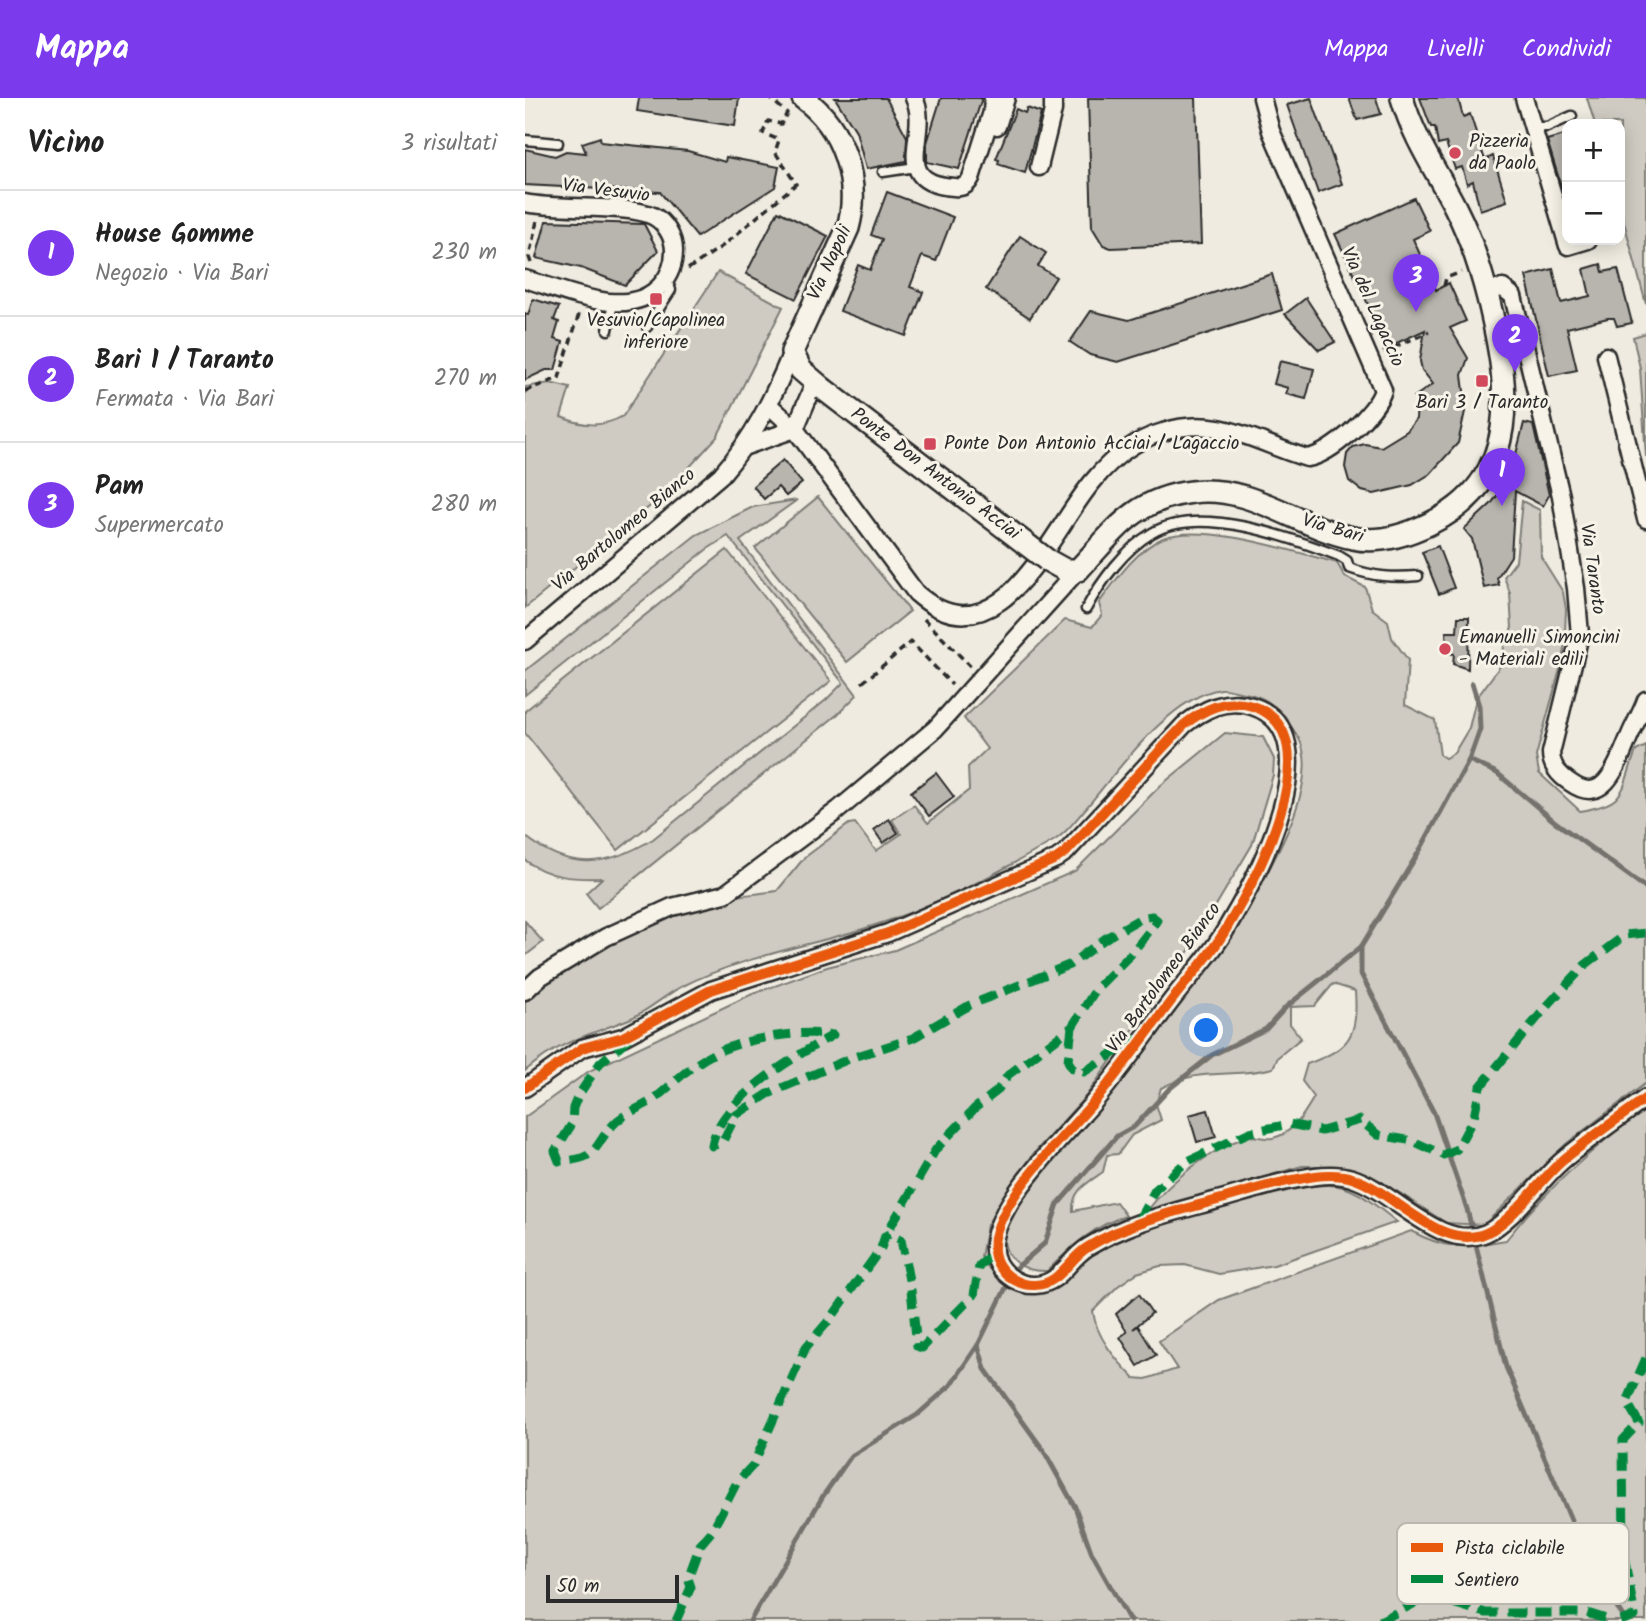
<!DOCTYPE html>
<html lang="it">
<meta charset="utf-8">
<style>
body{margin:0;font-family:Kalam,sans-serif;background:#f2f2f2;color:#222}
.controls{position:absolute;right:21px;top:21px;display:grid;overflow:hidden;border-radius:14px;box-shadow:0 4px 18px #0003}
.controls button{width:63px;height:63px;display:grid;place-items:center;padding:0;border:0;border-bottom:2px solid #e0e0e0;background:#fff;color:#222;font:35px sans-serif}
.scale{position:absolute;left:21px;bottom:18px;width:133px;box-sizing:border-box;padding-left:7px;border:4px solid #2b2b2b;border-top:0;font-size:19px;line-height:24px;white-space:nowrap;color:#2b2b2b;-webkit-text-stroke:5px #f7f3e8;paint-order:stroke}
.you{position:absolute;left:682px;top:933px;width:24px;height:24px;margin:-18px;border:5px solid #fff;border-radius:50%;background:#1a73e8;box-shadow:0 0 0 10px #1a73e833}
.badge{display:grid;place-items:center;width:46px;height:46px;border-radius:50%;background:#7c3aed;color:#fff;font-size:23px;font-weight:700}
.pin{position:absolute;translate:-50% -58px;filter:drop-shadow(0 2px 4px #0008)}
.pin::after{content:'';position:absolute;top:37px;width:24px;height:21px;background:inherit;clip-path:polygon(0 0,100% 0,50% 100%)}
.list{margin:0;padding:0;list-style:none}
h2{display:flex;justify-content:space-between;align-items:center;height:91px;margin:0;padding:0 28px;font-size:30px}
h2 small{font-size:23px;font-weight:400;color:#767676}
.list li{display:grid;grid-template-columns:46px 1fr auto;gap:21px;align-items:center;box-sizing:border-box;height:126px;padding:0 28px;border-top:2px solid #e0e0e0}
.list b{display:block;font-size:26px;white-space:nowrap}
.list p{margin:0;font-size:23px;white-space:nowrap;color:#767676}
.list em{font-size:23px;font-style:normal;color:#767676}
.map{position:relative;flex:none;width:1121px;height:1523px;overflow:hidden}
header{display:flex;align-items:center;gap:42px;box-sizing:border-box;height:98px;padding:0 35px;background:#7c3aed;color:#fff}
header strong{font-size:33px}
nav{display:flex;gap:38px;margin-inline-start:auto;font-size:24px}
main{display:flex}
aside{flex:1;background:#fff}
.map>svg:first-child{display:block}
.green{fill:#cfcbc2;stroke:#7d7b76;stroke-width:2}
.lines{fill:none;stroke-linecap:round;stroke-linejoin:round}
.stream{stroke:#74726e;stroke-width:5}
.building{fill:#b8b5ae;stroke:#2b2b2b;stroke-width:2}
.service-casing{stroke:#2b2b2b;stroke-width:13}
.minor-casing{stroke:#2b2b2b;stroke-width:21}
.tertiary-casing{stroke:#2b2b2b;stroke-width:26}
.path{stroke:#2b2b2b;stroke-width:3.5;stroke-dasharray:7 5;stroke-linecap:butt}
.service{stroke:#f7f3e8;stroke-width:8}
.minor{stroke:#f7f3e8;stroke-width:16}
.tertiary{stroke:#f7f3e8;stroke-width:21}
.tertiary-bridge-casing{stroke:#2b2b2b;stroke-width:26;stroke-linecap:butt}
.tertiary-bridge{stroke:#f7f3e8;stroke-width:21}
.quiet{stroke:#00873e;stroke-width:9;stroke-dasharray:18 9;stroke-linecap:butt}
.cycleway-casing{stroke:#f7f3e8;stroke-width:15}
.cycleway{stroke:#e8590c;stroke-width:10}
.poi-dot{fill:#d1495b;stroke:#f7f3e8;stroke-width:2.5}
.labels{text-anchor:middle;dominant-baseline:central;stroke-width:6;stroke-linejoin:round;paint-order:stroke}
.poi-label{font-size:19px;fill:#2b2b2b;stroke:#f7f3e8;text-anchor:start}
.street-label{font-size:19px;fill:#2b2b2b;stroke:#f7f3e8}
.key{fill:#f7f3e8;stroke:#bab7af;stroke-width:2}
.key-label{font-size:19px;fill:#2b2b2b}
</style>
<header>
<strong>Mappa</strong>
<nav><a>Mappa</a><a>Livelli</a><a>Condividi</a></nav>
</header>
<main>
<aside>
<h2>Vicino<small>3 risultati</small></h2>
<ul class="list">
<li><span class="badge">1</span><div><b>House Gomme</b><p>Negozio · Via Bari</p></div><em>230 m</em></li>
<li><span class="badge">2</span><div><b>Bari 1 / Taranto</b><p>Fermata · Via Bari</p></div><em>270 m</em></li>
<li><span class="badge">3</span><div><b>Pam</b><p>Supermercato</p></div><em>280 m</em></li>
</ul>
</aside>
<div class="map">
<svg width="1121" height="1523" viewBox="0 0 1121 1523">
<rect width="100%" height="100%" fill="#efebe0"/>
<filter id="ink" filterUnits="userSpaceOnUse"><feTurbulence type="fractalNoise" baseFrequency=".0143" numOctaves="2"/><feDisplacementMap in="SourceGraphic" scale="14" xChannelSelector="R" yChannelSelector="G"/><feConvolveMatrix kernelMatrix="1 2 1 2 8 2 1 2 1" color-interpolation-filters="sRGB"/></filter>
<g filter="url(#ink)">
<!-- green -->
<g class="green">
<polygon points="1062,0 1121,0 1121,206 1095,109 1095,26 1070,26"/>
<path d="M193,174L258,209L192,339L140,396L0,510V289L25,285L45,290L36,319C58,328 77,330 98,318Z"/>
<polygon points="1121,235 1121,359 1115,270 1108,239"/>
<polygon points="293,399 385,513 322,564 230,450"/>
<path d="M272,402L215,443L332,597L313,616L73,810L61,795L77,780C49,781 23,780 0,762V738C44,773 82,769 128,741L301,602L318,585L203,438L181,452L0,597V573L171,437L228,409Z"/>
<path d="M997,403L1015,412L1016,459L1038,494L1041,511L1039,557L1011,658L1014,675L1055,713C1103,705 1095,695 1111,653L1121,648V985L1041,1046L959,1127L921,1125L873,1094L808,1068H777L622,1113C646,1082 684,1052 721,1039C730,1036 739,1042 748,1040C769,1035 779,1016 789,999L777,983L782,966C825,950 833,939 830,893L808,886L790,908L765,909V926L776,940L753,959L748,970C708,981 677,968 636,990L631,1006L636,1022L607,1037L593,1056L582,1057L578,1074C562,1085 547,1092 548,1113L591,1104L601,1118C570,1126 545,1151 522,1173C499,1174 474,1161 480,1132C484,1114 540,1048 554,1031C612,962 799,741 778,652C775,637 763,625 753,613C745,603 732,597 719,595C713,594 703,590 696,591C646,598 593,672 562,709C552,720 543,734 530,742C468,778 407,810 338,831C281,848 211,861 158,888C139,897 124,913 104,921C62,938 37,942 0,973V904C37,865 121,824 173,806C197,798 226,797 252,793L279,760L324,726L330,725L351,753L376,736L367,722L389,707L403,725L444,692L443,669L462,651L439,620L540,522L567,529L577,517L574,505C590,483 612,451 638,440C678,424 770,454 812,465L820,479L840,489L847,511L863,523L867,540L883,562L880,607L910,622L915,657L920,660L929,655L944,630L951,601L978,564L979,546L987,530L985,495L979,479L991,463Z"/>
<polygon points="202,452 306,583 93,752 0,635 0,613"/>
<path d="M700,635L738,639L749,661L748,677L727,747L665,851L561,998L508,1056L462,1127L456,1159C469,1180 490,1198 516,1194C540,1190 550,1163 569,1151C604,1128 761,1086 804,1087C830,1087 852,1109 872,1124L749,1167L694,1176L660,1167L635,1168L612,1175L593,1188L568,1213C571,1239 591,1262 609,1280L621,1281L652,1271L634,1243L694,1202L886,1133C926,1154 939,1149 981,1142C1022,1090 1069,1050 1121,1009V1523H0V1019L64,973L225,897L302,869L370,852L550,773L635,688Z"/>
<polygon points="0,823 18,844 0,858"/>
</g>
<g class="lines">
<!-- stream -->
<g class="stream">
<polyline points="944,662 972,675 1029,723 1121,790"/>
<polyline points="836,849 836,876 909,1015 942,1111 981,1269 1066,1469 1101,1523"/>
<polyline points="453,1247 460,1271 519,1353 550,1409 567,1456 605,1523"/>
<polyline points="225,1523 298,1398 326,1358 392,1317 426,1287 453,1247 490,1171 520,1145 533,1106 592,1038 610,1028 644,991 687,957 741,931 761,909 836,849 895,752 944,662 955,631 954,608 947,585"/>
</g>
</g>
<!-- building -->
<g class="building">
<polygon points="114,0 214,0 210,28 112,13"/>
<polygon points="310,0 361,0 382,39 381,63 341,71 331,33"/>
<polygon points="416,0 457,0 434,71 402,64 402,45"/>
<polygon points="563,0 671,0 676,146 586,150 578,147 567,129"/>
<polygon points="786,0 817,86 793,95 762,7"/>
<polygon points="824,0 851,0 856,16 832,22"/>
<polygon points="895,0 933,0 938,19 945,16 960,62 968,58 982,103 955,112 948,83 942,86 937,69 930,71 921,45 913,47 910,29 906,29"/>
<polygon points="502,10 516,15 500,75 473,66 474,62 471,61 491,11 500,15"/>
<polygon points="1042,36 1042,104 1041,104 1022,42"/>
<polygon points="75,39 76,44 163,53 200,64 201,59 254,69 250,89 172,139 135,94 0,87 0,51 30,58 41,53 61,55 57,45"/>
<polygon points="362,94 428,119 411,163 397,158 385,189 398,194 381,238 315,213 333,167 345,172 357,141 346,137"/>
<polygon points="889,100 905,133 888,141 911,192 924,185 941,223 925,230 943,260 937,277 941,309 933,345 905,376 887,387 849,396 837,393 824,383 820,369 822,356 828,349 840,346 856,349 882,333 891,321 892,306 889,299 908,286 897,272 895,263 900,232 863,249 810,136"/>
<polygon points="253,113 303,138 271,201 221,176"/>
<polygon points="21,123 119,126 133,153 100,187 56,170 11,160"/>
<polygon points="495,138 521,155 513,168 531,179 505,220 461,191"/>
<polygon points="1076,166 1078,174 1093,171 1107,225 1092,228 1089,220 1083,220 1042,230 1052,272 1024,278 1001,178 1028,171 1036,205 1065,198 1059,171"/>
<polygon points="747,176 757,212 593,264 565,257 545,244 566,213 604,222"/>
<polygon points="781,200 810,244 794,252 760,216"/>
<polygon points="8,201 34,209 29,222 34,224 29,241 38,244 30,272 21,272 0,282 0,216 3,217"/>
<polygon points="755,263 789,271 781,301 761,296 763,290 749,286"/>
<polygon points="999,325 1008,327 1024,397 1018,408 990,393 986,458 972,480 974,487 959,490 947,441 939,431 966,406 984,381 980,379 990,360"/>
<polygon points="258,362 277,385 261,398 253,389 239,401 228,388"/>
<polygon points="913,448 929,490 914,496 897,454"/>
<polygon points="933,519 944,519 943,571 928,566 929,556 923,555 921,534 932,534"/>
<polygon points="411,675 429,699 404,718 386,694"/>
<polygon points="364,721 373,735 358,745 349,732"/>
<polygon points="683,1012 691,1039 672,1044 664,1017"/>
<polygon points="614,1196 627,1215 608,1231 613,1228 631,1257 613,1268 595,1239 602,1234 591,1216"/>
</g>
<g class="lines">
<!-- service casing -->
<g class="service-casing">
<g id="service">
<polyline points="1007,29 1022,29 1047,18"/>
<polyline points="0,42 33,45"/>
<polyline points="358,74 391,69"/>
<polyline points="122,229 146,192 141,181"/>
<polyline points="83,232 88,204"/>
<path d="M561,511C576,483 600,451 627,435C675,406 767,440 814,458L822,463L824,470C849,479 868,480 893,478"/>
</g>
</g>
<!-- minor casing -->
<g class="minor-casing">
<g id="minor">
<path d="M389,0C407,34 362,85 429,89C437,90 442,88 446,80L467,14L468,0"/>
<polyline points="999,0 1043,148 1063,142"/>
<polyline points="472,28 481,0"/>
<polyline points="514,69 528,12 528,0"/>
<path d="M0,105C32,112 104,106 128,118C140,124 149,139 149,153C149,166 145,177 136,187C104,224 39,192 0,181"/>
<path d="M960,192L978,190L988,198L1036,398L1051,490L1055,537L1026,655C1026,668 1035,678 1046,685C1081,710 1094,661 1105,637C1110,625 1117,614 1121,602"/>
<polyline points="1081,258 1121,421"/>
<path d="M244,307L270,331L391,495C475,569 526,431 569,382C587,360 610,342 638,334C694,316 731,345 782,360C806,357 852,314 858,292L746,33L737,0"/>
<polyline points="221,348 270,331 290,284"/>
<path d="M0,543L196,377C229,339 248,300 267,254"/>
<polyline points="0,893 15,879 81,839 147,809 200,796 313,712 410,631 553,472"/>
<path d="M0,990L57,950L98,939L186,892L363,835L531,761L541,754L659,627C679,611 701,600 727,608C810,634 731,781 704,826C690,852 668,875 650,898C623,933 597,971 568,1005C543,1035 448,1123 473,1166C480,1178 495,1188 510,1187C536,1186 543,1161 563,1149C602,1125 645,1115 689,1103C715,1096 742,1087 768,1082C788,1078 808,1074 827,1080C869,1093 916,1155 961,1135C988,1123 1014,1083 1037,1063C1063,1041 1093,1021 1121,1000"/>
</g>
</g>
<!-- tertiary casing -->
<g class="tertiary-casing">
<g id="tertiary">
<path d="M278,0C318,29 336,83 323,130L267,254L276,272L297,290"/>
<path d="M522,462L540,472H553C590,433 609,401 667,394C726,386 773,429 828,440C854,446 881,437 904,426C999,381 984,288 964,204C956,172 945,138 930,109C911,72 889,41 877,0"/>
</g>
</g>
<!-- path -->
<g class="path">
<polyline points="6,165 4,159 12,123"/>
<polyline points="163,171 199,147 271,86 250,54 254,42 238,35 243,23 256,26 262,15 246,1"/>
<polyline points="919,188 921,180 936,174"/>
<polyline points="858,254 904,234"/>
<polyline points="0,293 34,280 55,213"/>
<polyline points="399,521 445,568"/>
<polyline points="337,585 386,544 427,587"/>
</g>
<!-- service -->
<use href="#service" class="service"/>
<!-- minor -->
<use href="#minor" class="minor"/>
<!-- tertiary -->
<use href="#tertiary" class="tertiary"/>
<!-- tertiary-bridge casing -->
<g class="tertiary-bridge-casing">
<polyline id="tertiary-bridge" points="297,290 522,462"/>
</g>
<!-- tertiary-bridge -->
<use href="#tertiary-bridge" class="tertiary-bridge"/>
<!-- quiet -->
<g class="quiet">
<polyline points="547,929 543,963 548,971 559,974 612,940"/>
<path d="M104,940L75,965L53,998L48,1010L47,1026L30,1053L34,1063C77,1062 67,1046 92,1023C104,1013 121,1008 133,998C151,983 166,967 188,956C217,941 276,931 308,937C271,958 193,1002 187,1048L197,1045L211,1017L243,996L326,960L388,940L445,907L544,867L581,840L616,820L627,818L632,822L629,827L606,856L571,891L547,929L483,977L472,993L450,1010L411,1051L360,1138"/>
<polyline points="613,1123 630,1092 661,1064 725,1034 765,1026 797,1033 835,1022 853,1037 888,1043 918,1057 932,1051 949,1019 955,989 1023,907 1060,867 1100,837 1121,835"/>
<polyline points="151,1523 166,1489 163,1480 175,1447 187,1433 212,1384 228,1367 281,1249 307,1219 356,1150 360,1138 365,1136 376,1142 386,1192 392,1248 397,1250 449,1197 454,1168 469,1155"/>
<polyline points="855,1523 904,1498 961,1515 1062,1515 1087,1523"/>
<polyline points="1095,1523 1110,1518 1099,1458 1098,1342 1114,1325 1102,1304 1121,1260"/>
</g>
<!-- cycleway casing -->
<g class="cycleway-casing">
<path id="cycleway" d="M0,990L57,950L98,939L186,892L363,835L531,761L541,754L659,627C679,611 701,600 727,608C810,634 731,781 704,826C690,852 668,875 650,898C623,933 597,971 568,1005C543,1035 448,1123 473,1166C480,1178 495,1188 510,1187C536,1186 543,1161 563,1149C602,1125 645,1115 689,1103C715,1096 742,1087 768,1082C788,1078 808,1074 827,1080C869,1093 916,1155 961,1135C988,1123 1014,1083 1037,1063C1063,1041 1093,1021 1121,1000"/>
</g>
<!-- cycleway -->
<use href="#cycleway" class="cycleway"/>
</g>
</g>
<!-- markers -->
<g class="poi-dot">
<circle cx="930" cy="55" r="7"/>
<rect x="124" y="194" width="14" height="14" rx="3.5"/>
<rect x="950" y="276" width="14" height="14" rx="3.5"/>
<rect x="398" y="339" width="14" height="14" rx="3.5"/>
<circle cx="920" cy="551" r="7"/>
</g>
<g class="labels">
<!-- poi labels -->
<g class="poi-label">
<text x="944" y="44">Pizzeria<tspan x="944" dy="22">da Paolo</tspan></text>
<text x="131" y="223" text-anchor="middle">Vesuvio/Capolinea<tspan x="131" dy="22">inferiore</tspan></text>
<text x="957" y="305" text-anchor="middle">Bari 3 / Taranto</text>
<text x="419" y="346">Ponte Don Antonio Acciai / Lagaccio</text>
<text x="934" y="540">Emanuelli Simoncini<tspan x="934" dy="22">- Materiali edili</tspan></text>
</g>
<!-- street labels -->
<g class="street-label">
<text transform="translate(81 93) rotate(7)">Via Vesuvio</text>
<text transform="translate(305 165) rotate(-65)">Via Napoli</text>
<text transform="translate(847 209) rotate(66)">Via del Lagaccio</text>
<text transform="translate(410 376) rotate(37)">Ponte Don Antonio Acciai</text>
<text transform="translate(808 431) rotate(16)">Via Bari</text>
<text transform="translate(99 432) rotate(-40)">Via Bartolomeo Bianco</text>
<text transform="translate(1067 471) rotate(82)">Via Taranto</text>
<text transform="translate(639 880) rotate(-54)">Via Bartolomeo Bianco</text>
</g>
</g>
<!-- legend -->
<rect x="872" y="1425" width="232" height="81" rx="10" class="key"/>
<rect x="886" y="1445" width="32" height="9" fill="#e8590c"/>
<rect x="886" y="1477" width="32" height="8" fill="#00873e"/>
<g class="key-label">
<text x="930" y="1456">Pista ciclabile</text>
<text x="930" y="1488">Sentiero</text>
</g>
</svg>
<div class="controls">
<button>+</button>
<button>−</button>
</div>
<div class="scale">50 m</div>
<div class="you"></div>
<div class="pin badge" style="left:977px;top:408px">1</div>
<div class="pin badge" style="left:990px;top:274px">2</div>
<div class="pin badge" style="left:891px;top:214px">3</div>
</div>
</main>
